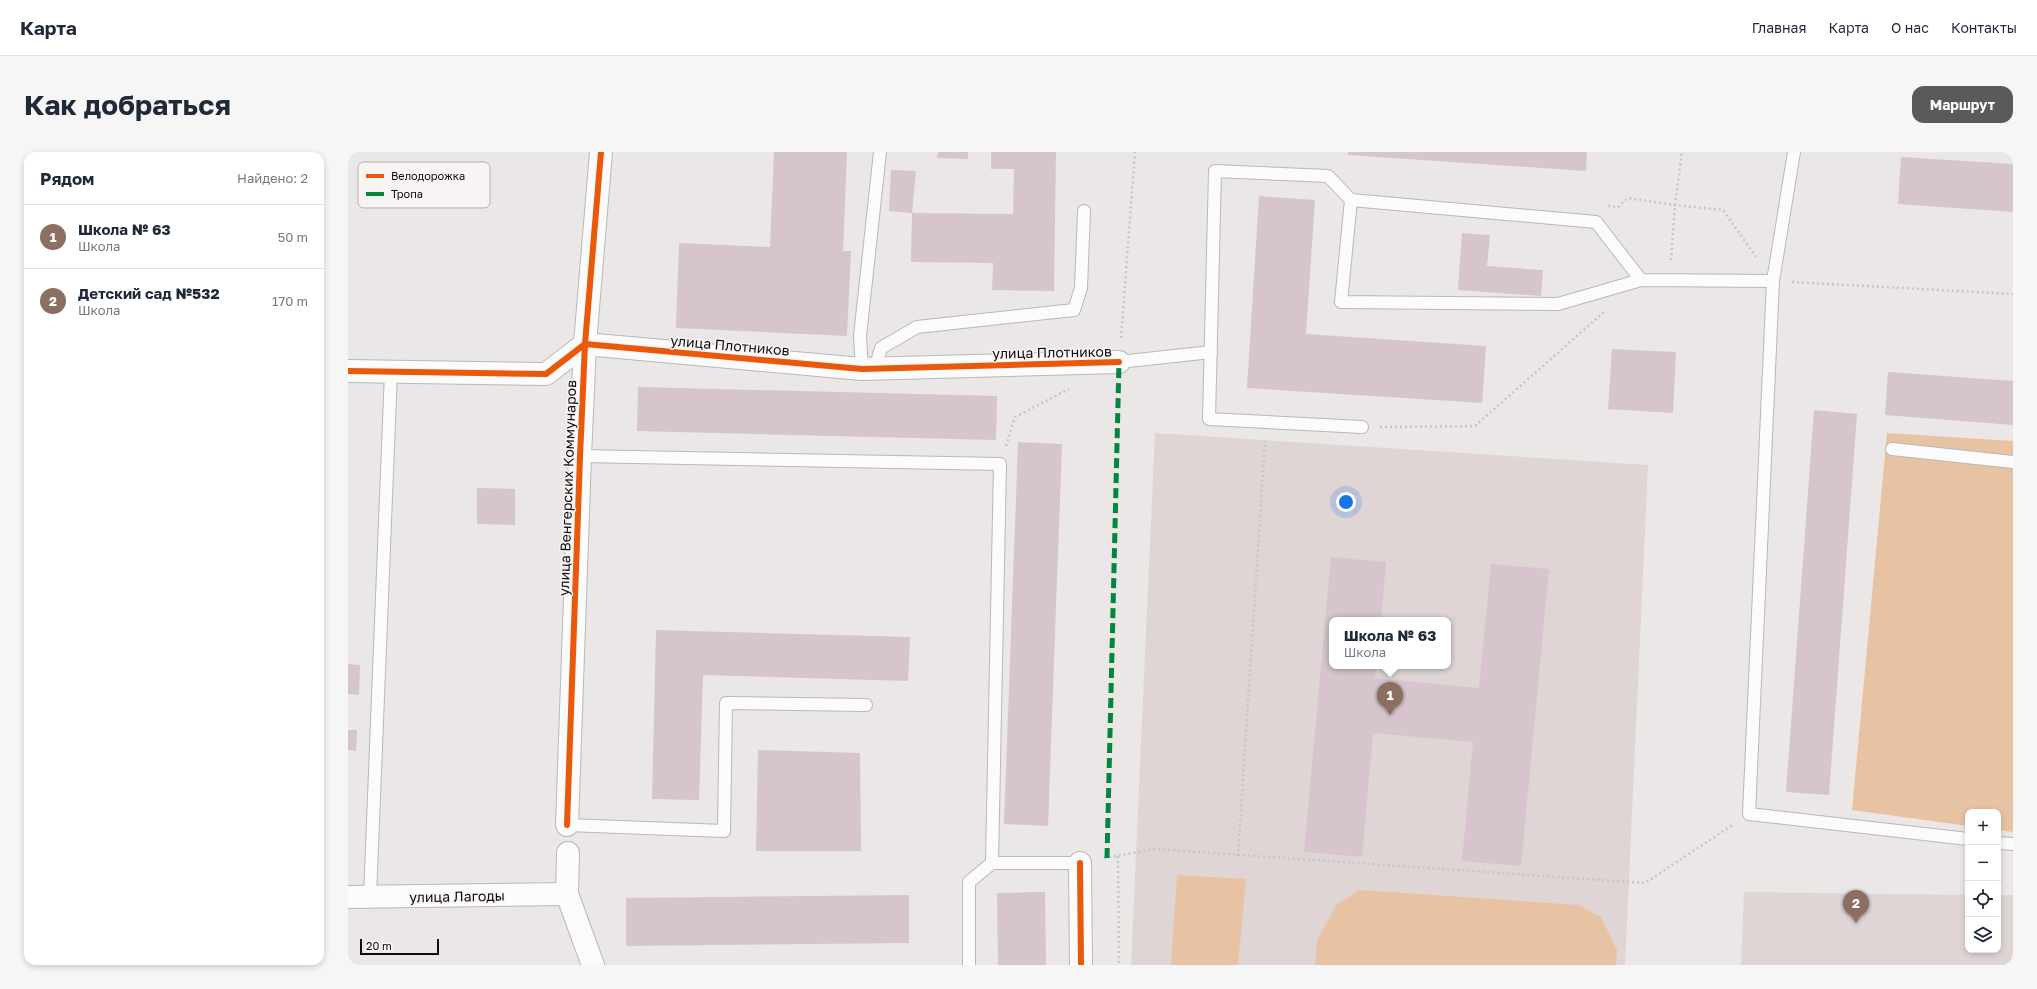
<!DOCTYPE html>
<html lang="ru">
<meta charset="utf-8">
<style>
body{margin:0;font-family:"Golos Text",sans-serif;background:#f6f6f7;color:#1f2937}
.controls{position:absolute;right:12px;bottom:12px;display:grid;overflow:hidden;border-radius:8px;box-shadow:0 2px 6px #0003}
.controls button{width:36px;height:36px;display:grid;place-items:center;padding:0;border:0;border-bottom:1px solid #e0e1e3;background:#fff;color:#1f2937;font:20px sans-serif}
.scale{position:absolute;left:12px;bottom:10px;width:79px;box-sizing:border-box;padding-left:4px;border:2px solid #0f0d0d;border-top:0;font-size:11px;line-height:14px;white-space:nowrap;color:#0f0d0d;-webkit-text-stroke:3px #f9f4f4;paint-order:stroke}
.you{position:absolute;left:998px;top:350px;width:14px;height:14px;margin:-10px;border:3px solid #fff;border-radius:50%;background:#1a73e8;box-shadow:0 0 0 6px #1a73e833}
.badge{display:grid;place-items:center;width:26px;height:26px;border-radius:50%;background:#5c5959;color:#fff;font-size:13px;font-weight:700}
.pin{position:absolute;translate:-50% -33px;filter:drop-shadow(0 1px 2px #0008)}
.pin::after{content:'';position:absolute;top:21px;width:14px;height:12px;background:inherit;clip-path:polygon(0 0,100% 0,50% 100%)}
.popup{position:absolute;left:981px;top:465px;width:122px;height:52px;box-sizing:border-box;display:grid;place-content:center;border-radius:8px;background:#fff;filter:drop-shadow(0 1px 3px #0005);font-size:13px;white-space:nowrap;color:#747a83}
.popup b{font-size:15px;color:#1f2937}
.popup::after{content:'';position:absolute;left:50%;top:100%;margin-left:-8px;border:8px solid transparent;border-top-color:#fff}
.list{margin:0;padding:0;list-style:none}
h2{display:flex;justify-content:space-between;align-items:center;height:52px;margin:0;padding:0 16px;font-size:17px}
h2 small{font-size:13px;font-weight:400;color:#747a83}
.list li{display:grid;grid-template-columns:26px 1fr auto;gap:12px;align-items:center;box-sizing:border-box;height:64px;padding:0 16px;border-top:1px solid #e0e1e3}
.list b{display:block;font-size:15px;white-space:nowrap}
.list p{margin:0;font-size:13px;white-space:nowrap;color:#747a83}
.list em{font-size:13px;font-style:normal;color:#747a83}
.icon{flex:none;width:22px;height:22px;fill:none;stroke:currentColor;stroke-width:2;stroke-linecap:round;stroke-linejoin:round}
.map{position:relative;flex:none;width:1665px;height:813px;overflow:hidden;border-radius:12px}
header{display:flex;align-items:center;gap:24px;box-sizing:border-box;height:56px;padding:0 20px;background:#fff;border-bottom:1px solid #e0e1e3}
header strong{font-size:19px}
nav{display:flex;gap:22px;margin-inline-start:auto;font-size:14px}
.intro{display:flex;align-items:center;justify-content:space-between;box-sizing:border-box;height:96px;padding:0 24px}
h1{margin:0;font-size:28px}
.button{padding:10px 18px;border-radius:12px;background:#5c5959;color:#fff;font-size:14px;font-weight:700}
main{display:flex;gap:24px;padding:0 24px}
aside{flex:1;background:#fff;border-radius:12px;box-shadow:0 2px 6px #0003}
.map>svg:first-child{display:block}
.built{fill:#dfd5d5;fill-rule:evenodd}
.green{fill:#e7c3a3}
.building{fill:#d6c5cc}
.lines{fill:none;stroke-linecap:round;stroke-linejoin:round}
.lane-casing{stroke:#b9b7b7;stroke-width:14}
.street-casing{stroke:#b9b7b7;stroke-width:24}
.path{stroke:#c7c6c6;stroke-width:2.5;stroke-dasharray:2 3;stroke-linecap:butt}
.lane{stroke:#fcfbfb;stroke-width:12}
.street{stroke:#fcfbfb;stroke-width:22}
.quiet{stroke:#00873e;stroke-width:5;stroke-dasharray:10 5;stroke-linecap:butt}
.cycleway-casing{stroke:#f9f4f4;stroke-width:8}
.cycleway{stroke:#e8590c;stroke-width:6}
.labels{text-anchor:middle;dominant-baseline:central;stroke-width:3;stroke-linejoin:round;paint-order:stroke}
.street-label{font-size:14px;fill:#0f0d0d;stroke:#f9f4f4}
.key{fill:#f9f4f4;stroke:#b3afaf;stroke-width:1}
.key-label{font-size:11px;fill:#0f0d0d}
</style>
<header>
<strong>Карта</strong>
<nav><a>Главная</a><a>Карта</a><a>О нас</a><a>Контакты</a></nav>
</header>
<div class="intro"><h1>Как добраться</h1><a class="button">Маршрут</a></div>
<main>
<aside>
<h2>Рядом<small>Найдено: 2</small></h2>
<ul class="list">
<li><span class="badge" style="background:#8d6e63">1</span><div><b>Школа № 63</b><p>Школа</p></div><em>50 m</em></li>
<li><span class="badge" style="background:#8d6e63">2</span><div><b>Детский сад №532</b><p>Школа</p></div><em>170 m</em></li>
</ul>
</aside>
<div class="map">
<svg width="1665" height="813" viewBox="0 0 1665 813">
<rect width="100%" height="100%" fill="#ebe7e7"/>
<!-- built -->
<g class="built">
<path d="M807,281L1300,313L1277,813H783ZM984,468H1100V514H984Z"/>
<polygon points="1396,740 1620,743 1620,798 1650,798 1650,743 1665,743 1665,813 1393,813"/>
</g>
<!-- green -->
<g class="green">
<polygon points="1539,281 1665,289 1665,680 1650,678 1650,660 1620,660 1620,674 1504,658"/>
<polygon points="829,723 898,727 890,813 823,813"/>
<polygon points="1012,738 1231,753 1253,765 1269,798 1268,813 967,813 969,789 988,753"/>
</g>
<!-- building -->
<g class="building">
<polygon points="426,0 499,0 495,99 503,99 499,184 328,176 331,91 422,95"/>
<polygon points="590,0 620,0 620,7 589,6"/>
<polygon points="643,0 708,0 706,139 644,138 645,111 563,110 564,61 541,59 543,18 568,19 564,61 665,62 666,17 643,17"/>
<polygon points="1000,0 1239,0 1238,19 1000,3"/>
<polygon points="1553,5 1665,12 1665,60 1550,52"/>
<polygon points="911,44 967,48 958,182 1138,194 1134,251 899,236"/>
<polygon points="1114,81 1142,83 1139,114 1195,118 1193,144 1110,138"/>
<polygon points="1264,197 1328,200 1325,261 1260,257"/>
<polygon points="1540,220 1665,229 1665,273 1537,263"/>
<polygon points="290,235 649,244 648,288 289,279"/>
<polygon points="1466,258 1509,262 1481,643 1438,640"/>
<polygon points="670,290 714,292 700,674 656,672"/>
<polygon points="129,336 167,337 167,373 129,372"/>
<polygon points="983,405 1038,410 1033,468 984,468 984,514 1029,514 1027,526 1131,536 1143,412 1201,417 1173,714 1114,709 1125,590 1025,581 1014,705 956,700"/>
<polygon points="308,478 562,485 560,529 355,523 351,648 304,647"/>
<polygon points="0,512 12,513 11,543 0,542"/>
<polygon points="0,578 9,578 8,599 0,598"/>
<polygon points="410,598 512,601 513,699 408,699"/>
<polygon points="697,740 698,813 650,813 649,741"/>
<polygon points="561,743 561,791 278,794 278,746"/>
</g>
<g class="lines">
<!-- lane casing -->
<g class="lane-casing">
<g id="lane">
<polyline points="1446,0 1425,129 1401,662 1620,687"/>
<polyline points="1003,48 980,24 867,19 861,267 1014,275"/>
<polyline points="1293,128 1248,70 1003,48 993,150 1210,152 1293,128 1425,129"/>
<polyline points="771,210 863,200"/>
<polyline points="514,217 512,184 532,0"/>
<polyline points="527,217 533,196 569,175 726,158 733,136 736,59"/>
<polyline points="1544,297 1665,310"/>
<polyline points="232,304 652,312 644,711 621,730 621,813"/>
<polyline points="219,673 376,679 378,551 518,553"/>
<polyline points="1650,691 1665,692"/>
<polyline points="644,711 732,711"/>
<polyline points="22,745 43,220"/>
</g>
</g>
<!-- street casing -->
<g class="street-casing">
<g id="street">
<polyline points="0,219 198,222 237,192 514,217 771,210"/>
<polyline points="219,673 232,304 237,192 253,0"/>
<polyline points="220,701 219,742 245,813"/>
<polyline points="732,711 733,813"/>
<polyline points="0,745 219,742"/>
</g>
</g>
<!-- path -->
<g class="path">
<polyline points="1260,54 1270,55 1280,46 1327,53 1375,58 1408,105"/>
<polyline points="1323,108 1327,53 1334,0"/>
<polyline points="1444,130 1665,142"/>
<polyline points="773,186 787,0"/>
<polyline points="1032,275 1127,274 1256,160"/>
<polyline points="658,294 667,265 721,237"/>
<polyline points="770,704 771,813"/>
<polyline points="890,704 917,289"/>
<polyline points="756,706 807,697 1297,731 1386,672"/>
</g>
<!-- lane -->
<use href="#lane" class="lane"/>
<!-- street -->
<use href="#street" class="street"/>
<!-- quiet -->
<polyline class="quiet" points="759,706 771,210"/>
<!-- cycleway casing -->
<g class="cycleway-casing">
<g id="cycleway">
<polyline points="0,219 198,222 237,192 514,217 771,210"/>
<polyline points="219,673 232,304 237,192 253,0"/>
<polyline points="732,711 733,813"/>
</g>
</g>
<!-- cycleway -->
<use href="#cycleway" class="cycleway"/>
</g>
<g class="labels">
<!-- street labels -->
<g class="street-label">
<text transform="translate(382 193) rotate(5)">улица Плотников</text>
<text transform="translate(704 200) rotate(-1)">улица Плотников</text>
<text transform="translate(219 336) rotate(-88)">улица Венгерских Коммунаров</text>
<text transform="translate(109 744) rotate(-1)">улица Лагоды</text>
</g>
</g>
<!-- legend -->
<rect x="10" y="10" width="132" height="46" rx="6" class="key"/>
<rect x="18" y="22" width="18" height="4" fill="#e8590c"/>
<rect x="18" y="40" width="18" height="4" fill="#00873e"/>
<g class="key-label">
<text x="43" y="28">Велодорожка</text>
<text x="43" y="46">Тропа</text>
</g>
</svg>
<div class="controls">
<button>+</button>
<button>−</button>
<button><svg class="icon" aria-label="locate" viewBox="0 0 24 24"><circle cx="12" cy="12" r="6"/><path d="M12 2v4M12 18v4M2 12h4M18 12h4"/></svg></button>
<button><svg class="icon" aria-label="layers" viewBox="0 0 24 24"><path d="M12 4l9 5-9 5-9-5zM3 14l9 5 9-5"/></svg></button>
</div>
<div class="scale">20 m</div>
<div class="you"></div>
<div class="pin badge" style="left:1042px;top:563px;background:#8d6e63">1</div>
<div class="popup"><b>Школа № 63</b>Школа</div>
<div class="pin badge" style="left:1508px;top:771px;background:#8d6e63">2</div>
</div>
</main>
